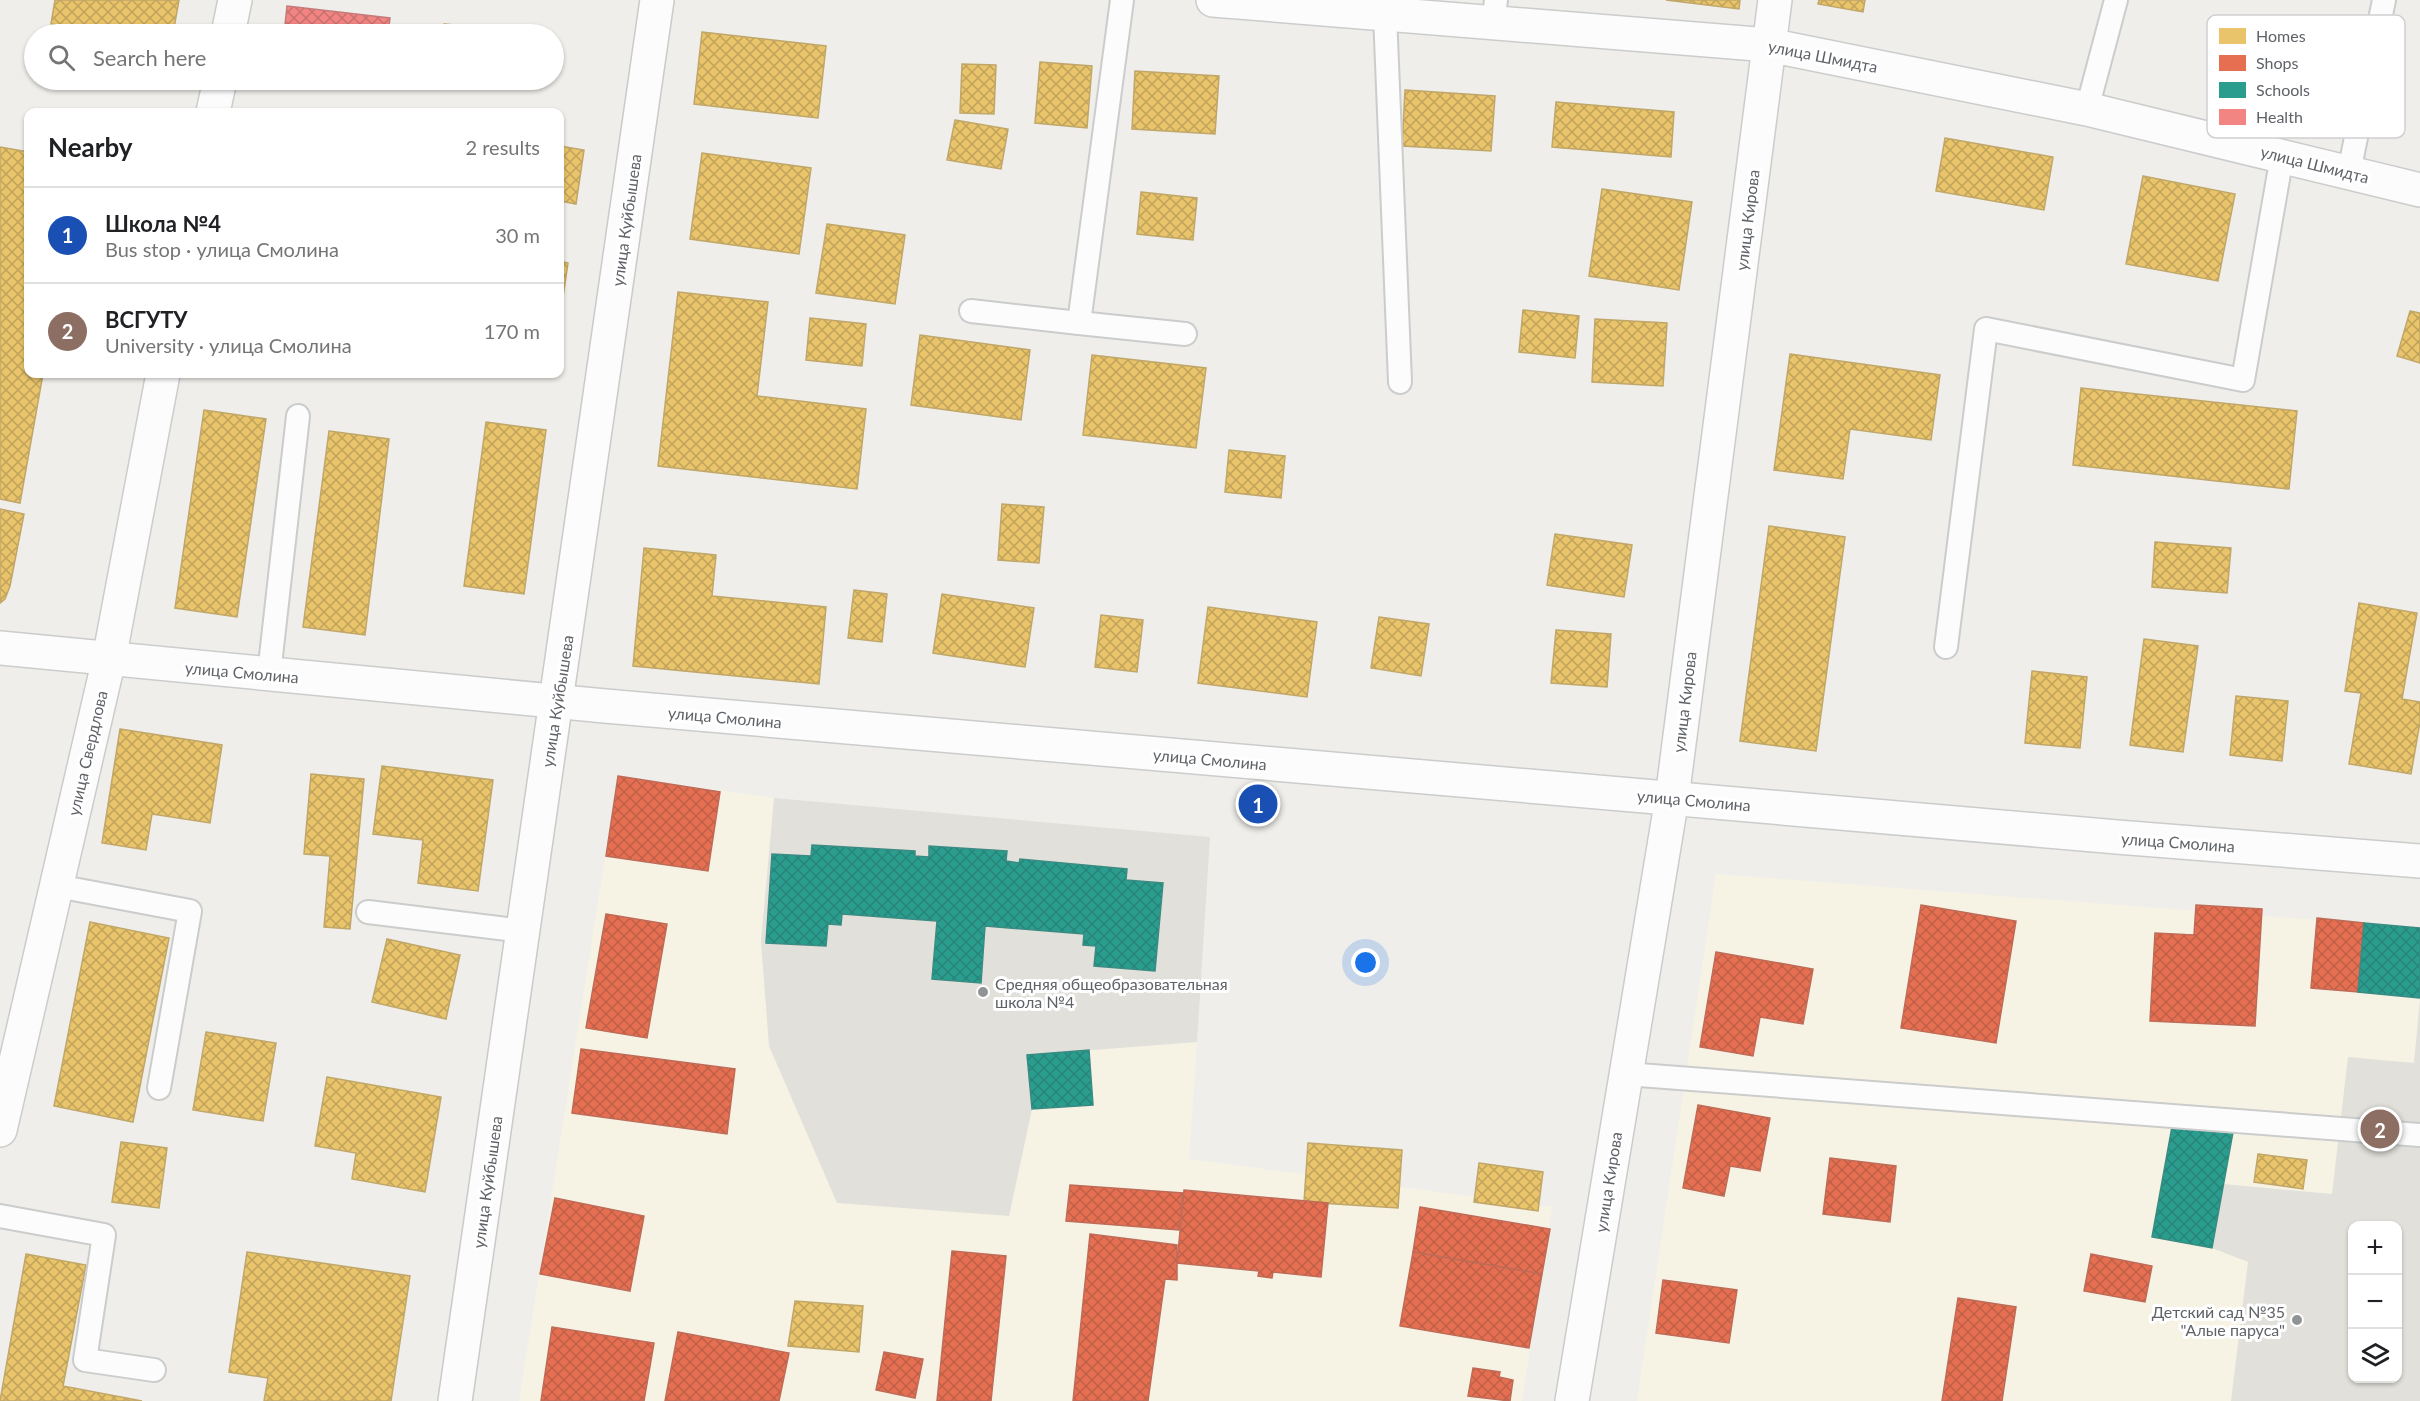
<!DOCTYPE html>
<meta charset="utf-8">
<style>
body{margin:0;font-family:Lato,sans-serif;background:#f2f2f2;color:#202124}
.controls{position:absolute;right:18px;bottom:18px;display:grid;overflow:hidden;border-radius:12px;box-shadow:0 2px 4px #0004}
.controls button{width:54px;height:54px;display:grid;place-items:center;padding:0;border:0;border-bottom:2px solid #e0e0e0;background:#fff;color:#202124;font:30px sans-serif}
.you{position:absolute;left:1366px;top:963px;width:21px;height:21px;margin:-15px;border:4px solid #fff;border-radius:50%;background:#1a73e8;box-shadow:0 0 0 9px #1a73e833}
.badge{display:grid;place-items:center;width:39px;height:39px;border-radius:50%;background:#919496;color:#fff;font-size:20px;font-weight:700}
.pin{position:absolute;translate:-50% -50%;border:3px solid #fff;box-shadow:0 2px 6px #0006}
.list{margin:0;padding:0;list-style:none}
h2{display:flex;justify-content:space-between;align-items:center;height:78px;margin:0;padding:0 24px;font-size:26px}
h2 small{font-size:20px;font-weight:400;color:#757577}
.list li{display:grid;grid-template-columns:39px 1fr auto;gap:18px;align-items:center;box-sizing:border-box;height:96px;padding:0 24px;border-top:2px solid #e0e0e0}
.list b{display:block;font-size:22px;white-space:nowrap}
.list p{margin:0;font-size:20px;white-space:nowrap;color:#757577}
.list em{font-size:20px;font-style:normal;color:#757577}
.icon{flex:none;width:33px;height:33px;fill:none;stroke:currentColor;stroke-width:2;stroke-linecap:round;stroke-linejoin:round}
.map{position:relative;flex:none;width:2420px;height:1401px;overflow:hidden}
.search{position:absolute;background:#fff;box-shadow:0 2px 4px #0004;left:24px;top:24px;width:540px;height:66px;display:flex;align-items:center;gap:15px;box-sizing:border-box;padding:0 21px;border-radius:33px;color:#757577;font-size:22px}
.panel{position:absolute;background:#fff;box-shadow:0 2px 4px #0004;left:24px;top:108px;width:540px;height:270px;border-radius:12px}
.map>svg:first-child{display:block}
.commercial{fill:#f7f3e4}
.education{fill:#e2e0da;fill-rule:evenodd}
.homes{fill:url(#homes-cross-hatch);stroke:#c0a769;stroke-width:1.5}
.shops{fill:url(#shops-cross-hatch);stroke:#be6b58;stroke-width:1.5}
.schools{fill:url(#schools-cross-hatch);stroke:#3a8c83;stroke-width:1.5}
.health{fill:url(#health-cross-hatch);stroke:#c67a7a;stroke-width:1.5}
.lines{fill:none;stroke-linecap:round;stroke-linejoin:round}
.service-casing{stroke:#cbcccc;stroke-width:26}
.minor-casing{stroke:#cbcccc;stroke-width:36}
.tertiary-casing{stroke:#cbcccc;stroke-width:36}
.secondary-casing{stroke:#cacacb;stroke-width:36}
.service{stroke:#fdfcfc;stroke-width:22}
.minor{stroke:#fdfcfc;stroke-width:33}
.tertiary{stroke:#fdfcfc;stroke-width:33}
.secondary{stroke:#fdfcfc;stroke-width:33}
.poi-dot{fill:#919496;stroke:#fff;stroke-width:2}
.labels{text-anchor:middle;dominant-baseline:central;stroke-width:6;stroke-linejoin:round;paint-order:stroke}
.street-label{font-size:16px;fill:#5f6368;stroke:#fff}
.poi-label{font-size:16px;fill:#5f6368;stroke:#fff;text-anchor:start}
.key{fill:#fff;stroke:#cfd0d2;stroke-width:1.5}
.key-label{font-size:16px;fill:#5f6368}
</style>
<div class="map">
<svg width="2420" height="1401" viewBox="0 0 2420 1401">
<defs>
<pattern id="homes-cross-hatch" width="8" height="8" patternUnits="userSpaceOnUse" patternTransform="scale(1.5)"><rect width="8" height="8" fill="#e9c46a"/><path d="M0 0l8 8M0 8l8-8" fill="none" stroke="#c0a35b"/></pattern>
<pattern id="shops-cross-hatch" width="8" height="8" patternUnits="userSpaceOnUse" patternTransform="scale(1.5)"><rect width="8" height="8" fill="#e76f51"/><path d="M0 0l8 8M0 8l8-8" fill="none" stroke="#be5f47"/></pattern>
<pattern id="schools-cross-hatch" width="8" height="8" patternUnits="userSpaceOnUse" patternTransform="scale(1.5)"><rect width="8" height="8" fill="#2a9d8f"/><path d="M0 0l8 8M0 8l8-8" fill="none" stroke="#278479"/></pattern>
<pattern id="health-cross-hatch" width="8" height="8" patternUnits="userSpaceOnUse" patternTransform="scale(1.5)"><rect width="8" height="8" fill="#f28482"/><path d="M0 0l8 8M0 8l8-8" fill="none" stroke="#c7706e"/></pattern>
</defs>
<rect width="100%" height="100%" fill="#efeeea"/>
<!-- commercial -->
<g class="commercial">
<polygon points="618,776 774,798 761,942 1009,1216 1032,1109 1089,1050 1197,1042 1189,1159 1552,1207 1522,1401 519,1401"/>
<polygon points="1716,874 2420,928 2420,998 2414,1063 2348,1058 2332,1195 2224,1184 2248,1262 2231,1401 1637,1401"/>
</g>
<!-- education -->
<g class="education">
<polygon points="774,798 1210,837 1197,1042 1028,1055 1032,1109 1009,1216 837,1203 769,1046 761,942"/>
<path d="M2420,1000V1401H2231L2248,1262L2212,1248L2223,1184L2332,1194L2348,1057L2414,1063ZM2352,1226H2398V1378H2352Z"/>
</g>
<!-- homes -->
<g class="homes">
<polygon points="55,0 179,0 173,34 112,34 51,24"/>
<polygon points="1666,0 1740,0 1739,9"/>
<polygon points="1819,0 1865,0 1863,12 1818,4"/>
<polygon points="444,24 496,29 496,34 443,34"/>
<polygon points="702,32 826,46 818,118 694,104"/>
<polygon points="1040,62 1092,66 1087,128 1035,123"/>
<polygon points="962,64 996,65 994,114 960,113"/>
<polygon points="1135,71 1219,76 1215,134 1132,129"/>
<polygon points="439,80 491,80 490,85"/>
<polygon points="1405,90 1495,96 1491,151 1402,146"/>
<polygon points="1556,102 1674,112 1671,157 1552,147"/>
<polygon points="955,120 1008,129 1001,169 947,160"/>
<polygon points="1945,138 2053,157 2044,210 1936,191"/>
<polygon points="560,146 584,150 576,204 560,201"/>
<polygon points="0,147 28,152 28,374 43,374 20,503 0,499"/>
<polygon points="702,153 811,168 799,254 690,239"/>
<polygon points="2143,176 2235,194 2218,281 2126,264"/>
<polygon points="1602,189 1692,202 1679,290 1589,276"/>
<polygon points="1141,192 1197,198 1193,240 1137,234"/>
<polygon points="827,224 905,235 895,304 816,293"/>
<polygon points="560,261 568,263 560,317"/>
<polygon points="678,292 768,302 757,396 866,409 857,489 658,466"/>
<polygon points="1523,310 1579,316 1575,358 1519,352"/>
<polygon points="2410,311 2420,313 2420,363 2397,356"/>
<polygon points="810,318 866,324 862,366 806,360"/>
<polygon points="1595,319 1667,323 1663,386 1592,382"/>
<polygon points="920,335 1030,350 1021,420 911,405"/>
<polygon points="1790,354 1940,375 1931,440 1850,429 1843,479 1774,470"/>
<polygon points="1092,355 1206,368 1196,448 1083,435"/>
<polygon points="2081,388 2297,411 2289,489 2073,465"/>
<polygon points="204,410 266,419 237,617 175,608"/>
<polygon points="486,422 546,430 524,594 464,586"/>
<polygon points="329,431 389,439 365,635 303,627"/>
<polygon points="1229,450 1285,456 1281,498 1225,492"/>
<polygon points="1002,504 1044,507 1039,563 998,560"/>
<polygon points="0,509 24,514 10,586 5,599 0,603"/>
<polygon points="1769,526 1845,537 1816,751 1740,741"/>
<polygon points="1555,534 1632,545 1624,597 1547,585"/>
<polygon points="2155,542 2231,548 2227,593 2152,587"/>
<polygon points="644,548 716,555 712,596 826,607 819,684 633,666"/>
<polygon points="854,590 887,594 882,642 848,638"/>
<polygon points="942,594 1034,608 1025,667 933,653"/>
<polygon points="2359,603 2417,613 2402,699 2420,702 2420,722 2411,774 2349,764 2361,693 2345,691"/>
<polygon points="1208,607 1317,622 1307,697 1198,683"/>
<polygon points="1101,615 1143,620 1137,672 1095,667"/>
<polygon points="1379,617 1429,624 1421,676 1371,668"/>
<polygon points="1556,630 1611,634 1607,687 1551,683"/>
<polygon points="2144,639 2198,646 2183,752 2130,745"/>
<polygon points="2032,671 2087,677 2080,748 2025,743"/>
<polygon points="2236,696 2288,701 2282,761 2230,755"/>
<polygon points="120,729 222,745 210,823 152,814 146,850 102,843"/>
<polygon points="382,766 493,780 478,891 418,883 423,840 373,834"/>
<polygon points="311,774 364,779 350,929 324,927 330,856 304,854"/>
<polygon points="90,922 169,938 133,1122 54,1106"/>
<polygon points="387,939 460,955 446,1019 372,1002"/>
<polygon points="206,1032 276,1043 263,1121 193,1110"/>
<polygon points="327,1077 441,1097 425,1192 352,1179 356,1153 315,1146"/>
<polygon points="121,1142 167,1148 159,1208 112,1202"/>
<polygon points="1308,1143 1402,1150 1398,1208 1304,1202"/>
<polygon points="2258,1154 2307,1160 2303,1189 2254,1182"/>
<polygon points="1479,1163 1543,1172 1538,1211 1474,1202"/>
<polygon points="247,1252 410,1276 391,1401 264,1401 268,1378 229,1372"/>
<polygon points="26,1254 86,1265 63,1386 142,1401 0,1401"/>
<polygon points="795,1301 863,1306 859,1352 788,1346"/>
</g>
<!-- shops -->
<g class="shops">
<polygon points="618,776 720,792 708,871 606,856"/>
<polygon points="1921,905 2016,921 1996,1043 1901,1028"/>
<polygon points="2196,905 2262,909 2255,1026 2150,1021 2155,933 2194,935"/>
<polygon points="606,914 667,924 647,1038 586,1028"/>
<polygon points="2317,918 2364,923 2358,992 2311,988"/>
<polygon points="1716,952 1813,969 1803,1024 1760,1017 1753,1056 1700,1047"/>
<polygon points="581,1049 735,1069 727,1134 572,1113"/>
<polygon points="1698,1105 1770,1118 1760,1171 1730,1166 1724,1196 1683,1188"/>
<polygon points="1830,1158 1896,1166 1890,1222 1823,1214"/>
<polygon points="1070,1185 1183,1193 1179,1230 1066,1221"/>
<polygon points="1184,1190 1328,1203 1321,1277 1273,1272 1272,1278 1258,1276 1259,1271 1177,1263"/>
<polygon points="555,1198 644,1216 630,1291 540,1274"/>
<polygon points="1420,1207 1550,1229 1542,1274 1413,1252"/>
<polygon points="1090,1234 1177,1245 1177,1280 1165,1279 1148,1401 1073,1401"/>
<polygon points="952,1251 1006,1256 991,1401 937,1401"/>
<polygon points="1413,1252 1542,1274 1529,1348 1400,1326"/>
<polygon points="2091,1254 2152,1266 2145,1302 2084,1291"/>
<polygon points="1663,1280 1737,1290 1729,1343 1656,1333"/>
<polygon points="1958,1298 2016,1307 2002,1401 1942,1401"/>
<polygon points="552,1327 654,1343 644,1401 541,1401"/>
<polygon points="678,1332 789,1353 779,1401 665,1401"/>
<polygon points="884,1352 923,1359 915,1398 876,1390"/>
<polygon points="1473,1368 1500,1372 1499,1377 1513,1380 1510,1401 1468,1396"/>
</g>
<!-- schools -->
<g class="schools">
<polygon points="812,845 915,851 915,856 929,857 929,846 1007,851 1006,861 1019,863 1020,859 1127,869 1126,880 1163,883 1155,971 1094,966 1096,946 1083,945 1084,934 985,926 981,983 932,979 937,921 842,914 841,925 828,924 826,946 766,943 772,854 811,856"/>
<polygon points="2364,923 2420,928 2420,998 2358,992"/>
<polygon points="1089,1050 1093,1105 1032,1109 1027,1055"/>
<polygon points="2175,1110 2235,1121 2212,1248 2152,1237"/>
</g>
<!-- health -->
<g class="health">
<polygon points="287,6 390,18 388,34 284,34"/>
<polygon points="317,80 384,80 383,87"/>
</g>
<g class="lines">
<!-- service casing -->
<g class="service-casing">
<g id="service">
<polyline points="1122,0 1079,323 1185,334"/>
<polyline points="1385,14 1400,382"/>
<polyline points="1493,23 1496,0"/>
<polyline points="2087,109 2116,0"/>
<polyline points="2349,172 2384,0"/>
<polyline points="971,311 1079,323"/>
<polyline points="1946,647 1986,329 2243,380 2282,156"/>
<polyline points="269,674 298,416"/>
<polyline points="57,886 190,911 159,1088"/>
<polyline points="368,912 523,931"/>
<polyline points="1626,1074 2420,1135"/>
<polyline points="0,1216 104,1235 85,1360 154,1370"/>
</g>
</g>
<!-- minor casing -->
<g class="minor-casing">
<g id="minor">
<polyline points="1213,0 1769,45 2087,109 2420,190"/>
<polyline points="228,34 235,0"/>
<polyline points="213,112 220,80"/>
<polyline points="0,648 605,706 2117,837 2420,861"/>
<polyline points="0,1130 109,659 163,374"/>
</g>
</g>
<!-- tertiary casing -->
<g class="tertiary-casing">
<polyline id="tertiary" points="1572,1401 1672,798 1775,0"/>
</g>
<!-- secondary casing -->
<g class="secondary-casing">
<polyline id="secondary" points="455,1401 657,0"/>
</g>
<!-- service -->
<use href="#service" class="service"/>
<!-- minor -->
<use href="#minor" class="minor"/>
<!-- tertiary -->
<use href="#tertiary" class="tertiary"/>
<!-- secondary -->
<use href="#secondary" class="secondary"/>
</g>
<!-- markers -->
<g class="poi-dot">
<circle cx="983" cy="992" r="6"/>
<circle cx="2297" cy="1320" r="6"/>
</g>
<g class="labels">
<!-- street labels -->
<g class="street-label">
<text transform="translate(1823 56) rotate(11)">улица Шмидта</text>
<text transform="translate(2315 164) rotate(14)">улица Шмидта</text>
<text transform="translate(626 220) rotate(-82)">улица Куйбышева</text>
<text transform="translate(1747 220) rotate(-83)">улица Кирова</text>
<text transform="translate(242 672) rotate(5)">улица Смолина</text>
<text transform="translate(557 701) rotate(-81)">улица Куйбышева</text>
<text transform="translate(1684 702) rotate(-83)">улица Кирова</text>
<text transform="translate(725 717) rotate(5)">улица Смолина</text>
<text transform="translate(87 753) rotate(-77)">улица Свердлова</text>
<text transform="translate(1210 759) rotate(5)">улица Смолина</text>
<text transform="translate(1694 800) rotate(5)">улица Смолина</text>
<text transform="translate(2178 842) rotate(4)">улица Смолина</text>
<text transform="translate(487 1182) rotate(-82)">улица Куйбышева</text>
<text transform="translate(1608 1182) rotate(-81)">улица Кирова</text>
</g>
<!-- poi labels -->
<g class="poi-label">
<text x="995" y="983">Средняя общеобразовательная<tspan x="995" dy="18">школа №4</tspan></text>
<text x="2285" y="1311" text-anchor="end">Детский сад №35<tspan x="2285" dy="18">"Алые паруса"</tspan></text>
</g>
</g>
<!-- legend -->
<rect x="2207" y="15" width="198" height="123" rx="9" class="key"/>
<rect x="2219" y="28" width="27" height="16" fill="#e9c46a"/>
<rect x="2219" y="55" width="27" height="16" fill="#e76f51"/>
<rect x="2219" y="82" width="27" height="16" fill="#2a9d8f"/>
<rect x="2219" y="109" width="27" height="16" fill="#f28482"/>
<g class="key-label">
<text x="2256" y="42">Homes</text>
<text x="2256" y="69">Shops</text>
<text x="2256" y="96">Schools</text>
<text x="2256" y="123">Health</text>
</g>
</svg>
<div class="controls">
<button>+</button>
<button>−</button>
<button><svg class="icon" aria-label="layers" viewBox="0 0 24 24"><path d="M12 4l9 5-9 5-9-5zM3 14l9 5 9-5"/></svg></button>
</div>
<div class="you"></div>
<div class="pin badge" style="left:1258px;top:804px;background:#1a4fb4">1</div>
<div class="pin badge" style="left:2380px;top:1129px;background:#8d6e63">2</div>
<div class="search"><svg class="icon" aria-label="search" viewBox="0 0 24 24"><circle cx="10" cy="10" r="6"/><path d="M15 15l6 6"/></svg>Search here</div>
<section class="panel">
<h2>Nearby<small>2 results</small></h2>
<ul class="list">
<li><span class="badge" style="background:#1a4fb4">1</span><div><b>Школа №4</b><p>Bus stop · улица Смолина</p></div><em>30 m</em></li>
<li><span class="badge" style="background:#8d6e63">2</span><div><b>ВСГУТУ</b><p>University · улица Смолина</p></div><em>170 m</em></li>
</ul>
</section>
</div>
